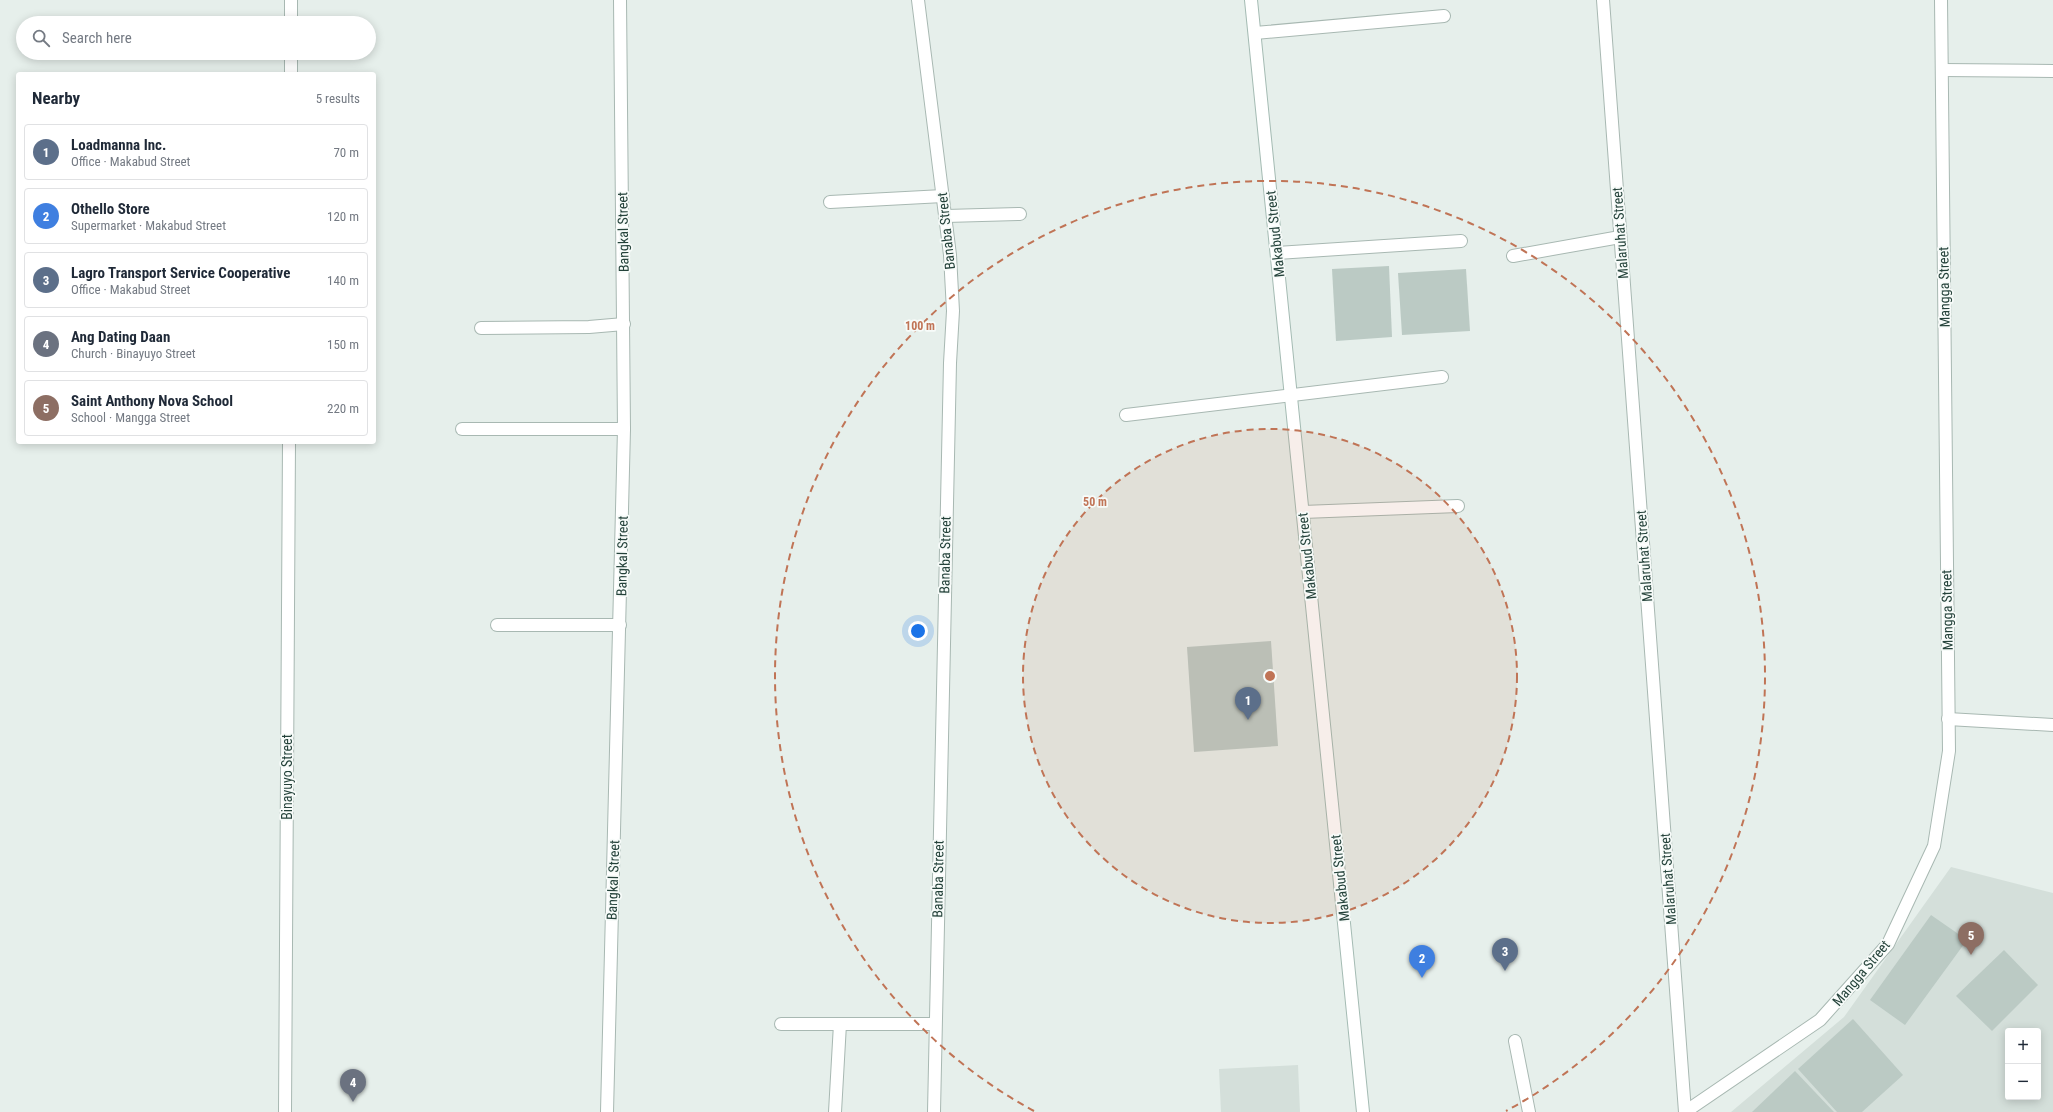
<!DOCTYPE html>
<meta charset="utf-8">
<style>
body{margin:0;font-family:"Roboto Condensed",sans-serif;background:#f2f2f3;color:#1f2937}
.controls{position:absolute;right:12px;bottom:12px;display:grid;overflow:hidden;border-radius:4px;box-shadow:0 2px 10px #0003}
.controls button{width:36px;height:36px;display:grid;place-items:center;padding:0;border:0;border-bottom:1px solid #e0e1e3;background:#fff;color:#1f2937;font:20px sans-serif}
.you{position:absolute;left:918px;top:631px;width:14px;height:14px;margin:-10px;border:3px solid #fff;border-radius:50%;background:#1a73e8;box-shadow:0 0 0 6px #1a73e833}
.badge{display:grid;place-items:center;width:26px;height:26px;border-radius:50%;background:#d93025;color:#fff;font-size:13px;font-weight:700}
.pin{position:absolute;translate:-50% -33px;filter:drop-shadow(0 1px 2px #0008)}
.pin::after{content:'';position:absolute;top:21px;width:14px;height:12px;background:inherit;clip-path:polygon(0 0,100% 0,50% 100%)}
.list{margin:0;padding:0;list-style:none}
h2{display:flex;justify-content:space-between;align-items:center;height:52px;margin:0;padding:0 16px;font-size:17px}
h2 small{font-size:13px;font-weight:400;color:#747a83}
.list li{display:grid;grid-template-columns:26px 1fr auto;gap:12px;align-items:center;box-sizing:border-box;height:56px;margin:0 8px 8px;padding:0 8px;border:1px solid #e0e1e3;border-radius:4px}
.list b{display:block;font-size:15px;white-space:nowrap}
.list p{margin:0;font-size:13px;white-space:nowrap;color:#747a83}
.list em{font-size:13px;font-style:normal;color:#747a83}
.icon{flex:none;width:22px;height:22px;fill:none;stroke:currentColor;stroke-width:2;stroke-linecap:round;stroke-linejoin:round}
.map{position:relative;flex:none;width:2053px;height:1112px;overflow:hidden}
.search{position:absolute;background:#fff;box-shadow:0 2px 10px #0003;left:16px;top:16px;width:360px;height:44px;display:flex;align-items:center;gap:10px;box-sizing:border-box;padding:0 14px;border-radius:22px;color:#747a83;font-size:15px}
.panel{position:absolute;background:#fff;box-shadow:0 2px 10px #0003;left:16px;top:72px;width:360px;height:372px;border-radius:4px}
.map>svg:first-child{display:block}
.built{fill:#d4dfda;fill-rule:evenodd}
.building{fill:#bbcac4}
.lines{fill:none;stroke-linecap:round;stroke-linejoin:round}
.lane-casing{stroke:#a8b8b2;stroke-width:14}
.street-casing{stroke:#a8b8b2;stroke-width:14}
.secondary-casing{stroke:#a4bbb3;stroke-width:14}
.lane{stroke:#fff;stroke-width:12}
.street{stroke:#fff;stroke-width:12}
.secondary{stroke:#fff;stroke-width:12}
.ring{fill:none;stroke:#c07456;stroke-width:2;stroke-dasharray:7 5}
.labels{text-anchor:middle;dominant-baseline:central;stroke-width:3.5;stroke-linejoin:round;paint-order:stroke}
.street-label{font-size:14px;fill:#24423a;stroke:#f7fbf9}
.centre{fill:#c07456;stroke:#f7fbf9;stroke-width:2}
.ring-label{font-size:12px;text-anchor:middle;font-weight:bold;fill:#c07456;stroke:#f7fbf9;stroke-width:3.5;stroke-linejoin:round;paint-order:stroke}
</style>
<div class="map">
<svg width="2053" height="1112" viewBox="0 0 2053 1112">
<rect width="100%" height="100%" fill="#e6efeb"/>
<!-- built -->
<g class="built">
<path d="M1951,867L2053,893V1112H1731L1844,1017ZM2008,1031H2038V1097H2008Z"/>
<polygon points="1298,1065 1300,1112 1221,1112 1219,1069"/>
</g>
<!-- building -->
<g class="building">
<polygon points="1389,266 1392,337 1336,341 1332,269"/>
<polygon points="1466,269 1470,331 1402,335 1398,273"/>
<polygon points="1271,641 1278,746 1194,752 1187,647"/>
<polygon points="1931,915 1967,940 1905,1025 1870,1000"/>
<polygon points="2004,950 2038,985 1992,1031 1956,996"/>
<polygon points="1853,1019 1903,1075 1862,1112 1837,1112 1798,1069"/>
<polygon points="1795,1071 1834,1112 1752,1112"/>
</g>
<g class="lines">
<!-- lane casing -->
<g class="lane-casing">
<g id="lane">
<polyline points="1255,33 1444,16"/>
<polyline points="1942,70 2053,71"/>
<polyline points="830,202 943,196"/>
<polyline points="946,216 1020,214"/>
<polyline points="1277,253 1461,241"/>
<polyline points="1513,256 1620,237"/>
<polyline points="1126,415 1442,377"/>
<polyline points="1303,512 1458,506"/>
<polyline points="497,625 620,625"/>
<polyline points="1948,719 2053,725"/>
<polyline points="1515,1041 1529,1112"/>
</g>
</g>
<!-- street casing -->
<g class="street-casing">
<g id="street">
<polyline points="918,0 950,255 953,311 950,363 934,1112"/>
<polyline points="1603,0 1685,1112"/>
<polyline points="291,23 291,0"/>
<polyline points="291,74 291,53"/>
<polyline points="481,328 589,327 624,324"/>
<polyline points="462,429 624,429"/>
<polyline points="781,1024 934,1024"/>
<polyline points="285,1112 289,442"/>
<polyline points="607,1112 624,429 620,0"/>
<polyline points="835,1112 840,1024"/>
<polyline points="1685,1112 1820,1020 1888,944 1934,846 1949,751 1941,0"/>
</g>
</g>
<!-- secondary casing -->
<g class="secondary-casing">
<polyline id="secondary" points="1251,0 1363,1112"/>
</g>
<!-- lane -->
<use href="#lane" class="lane"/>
<!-- street -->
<use href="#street" class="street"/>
<!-- secondary -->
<use href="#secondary" class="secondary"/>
</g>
<!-- distance rings -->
<circle cx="1270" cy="676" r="247" fill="#c07456" fill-opacity=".12"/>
<g class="ring">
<circle cx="1270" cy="676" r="247"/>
<path d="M1034 1111A495 495 0 1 1 1506 1111"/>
</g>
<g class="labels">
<!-- street labels -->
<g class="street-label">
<text transform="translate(946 231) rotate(-96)">Banaba Street</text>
<text transform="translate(623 232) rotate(-91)">Bangkal Street</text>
<text transform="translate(1620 233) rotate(-94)">Malaruhat Street</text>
<text transform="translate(1275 234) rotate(-96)">Makabud Street</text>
<text transform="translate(1944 287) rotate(-91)">Mangga Street</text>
<text transform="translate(945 555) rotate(-89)">Banaba Street</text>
<text transform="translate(622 556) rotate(-89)">Bangkal Street</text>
<text transform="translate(1307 556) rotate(-96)">Makabud Street</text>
<text transform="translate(1644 556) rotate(-94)">Malaruhat Street</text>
<text transform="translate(1947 610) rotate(-91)">Mangga Street</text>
<text transform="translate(287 777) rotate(-90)">Binayuyo Street</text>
<text transform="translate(1340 878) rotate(-96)">Makabud Street</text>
<text transform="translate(938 879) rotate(-89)">Banaba Street</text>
<text transform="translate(1668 879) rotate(-94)">Malaruhat Street</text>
<text transform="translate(613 880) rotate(-88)">Bangkal Street</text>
<text transform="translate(1861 973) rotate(-50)">Mangga Street</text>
</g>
</g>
<circle cx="1270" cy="676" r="6" class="centre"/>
<g class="ring-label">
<text x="920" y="330">100 m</text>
<text x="1095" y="506">50 m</text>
</g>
</svg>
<div class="controls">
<button>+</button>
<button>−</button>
</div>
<div class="you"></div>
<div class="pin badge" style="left:1248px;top:720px;background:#5c6f8a">1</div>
<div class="pin badge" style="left:1422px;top:978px;background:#3f7fe0">2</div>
<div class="pin badge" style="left:1505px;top:971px;background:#5c6f8a">3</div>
<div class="pin badge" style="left:353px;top:1102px;background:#6b7280">4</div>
<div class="pin badge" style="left:1971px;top:955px;background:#8d6e63">5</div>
<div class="search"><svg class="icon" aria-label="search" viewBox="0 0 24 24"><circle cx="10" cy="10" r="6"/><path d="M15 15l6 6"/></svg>Search here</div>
<section class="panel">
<h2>Nearby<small>5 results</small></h2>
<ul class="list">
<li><span class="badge" style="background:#5c6f8a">1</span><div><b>Loadmanna Inc.</b><p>Office · Makabud Street</p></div><em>70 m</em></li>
<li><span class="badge" style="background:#3f7fe0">2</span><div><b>Othello Store</b><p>Supermarket · Makabud Street</p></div><em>120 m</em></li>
<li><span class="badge" style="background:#5c6f8a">3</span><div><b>Lagro Transport Service Cooperative</b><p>Office · Makabud Street</p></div><em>140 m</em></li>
<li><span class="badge" style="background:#6b7280">4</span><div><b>Ang Dating Daan</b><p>Church · Binayuyo Street</p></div><em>150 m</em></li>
<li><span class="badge" style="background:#8d6e63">5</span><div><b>Saint Anthony Nova School</b><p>School · Mangga Street</p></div><em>220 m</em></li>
</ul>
</section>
</div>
